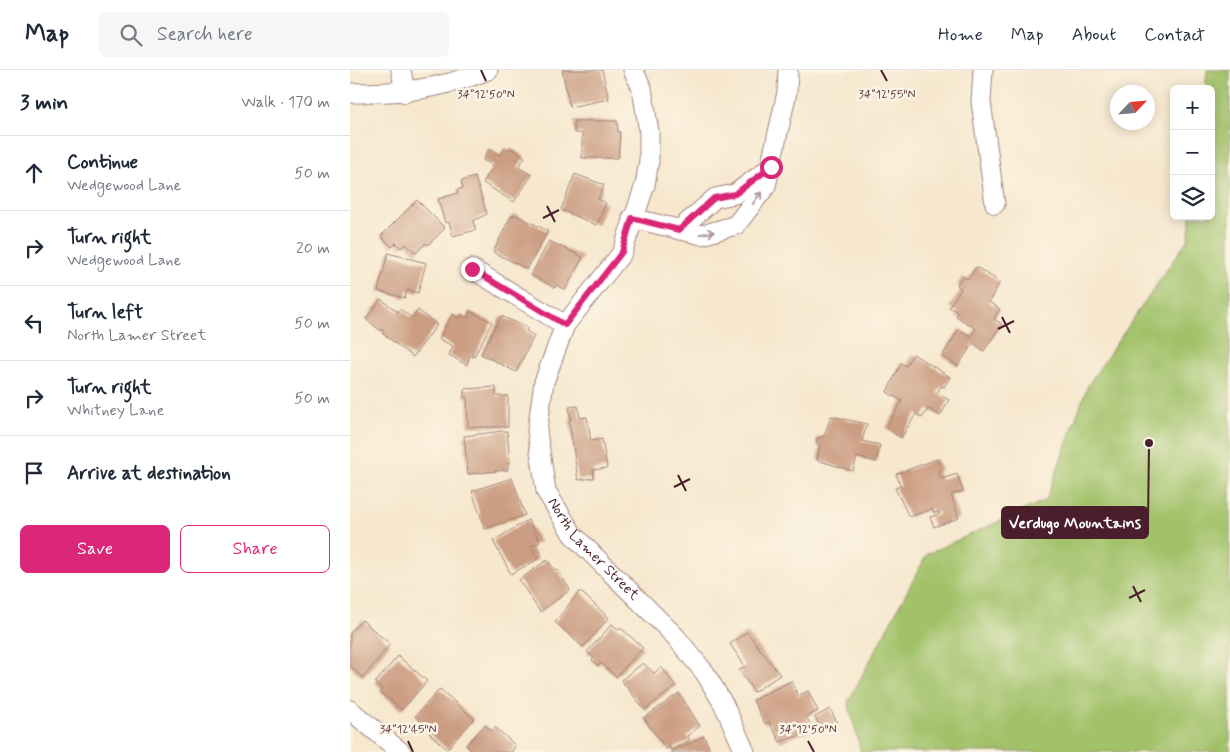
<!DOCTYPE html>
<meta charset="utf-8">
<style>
body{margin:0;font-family:Mynerve,sans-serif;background:#f6f6f7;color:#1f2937}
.controls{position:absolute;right:15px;top:15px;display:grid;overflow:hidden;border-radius:8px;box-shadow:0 2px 12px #0003}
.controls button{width:45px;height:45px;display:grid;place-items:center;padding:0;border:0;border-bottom:1px solid #e0e1e3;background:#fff;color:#1f2937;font:25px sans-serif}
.compass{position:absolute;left:760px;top:15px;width:45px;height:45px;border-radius:50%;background:#fff;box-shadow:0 2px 12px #0003;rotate:64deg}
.stop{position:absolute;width:15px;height:15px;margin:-11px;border:4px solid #db2777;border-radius:50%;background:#fff}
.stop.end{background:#db2777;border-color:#fff;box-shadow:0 1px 5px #0008}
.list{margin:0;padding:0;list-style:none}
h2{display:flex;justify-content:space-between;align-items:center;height:65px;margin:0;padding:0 20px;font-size:21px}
h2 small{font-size:16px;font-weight:400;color:#747a83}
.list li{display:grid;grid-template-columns:32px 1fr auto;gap:15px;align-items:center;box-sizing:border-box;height:75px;padding:0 20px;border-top:1px solid #e0e1e3}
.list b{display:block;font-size:19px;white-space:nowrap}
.list p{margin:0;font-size:16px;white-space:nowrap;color:#747a83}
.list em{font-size:16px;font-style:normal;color:#747a83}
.actions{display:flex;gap:10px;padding:15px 20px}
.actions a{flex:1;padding:11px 0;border:1px solid #db2777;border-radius:8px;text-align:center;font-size:18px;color:#db2777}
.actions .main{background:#db2777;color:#fff}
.icon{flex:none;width:28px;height:28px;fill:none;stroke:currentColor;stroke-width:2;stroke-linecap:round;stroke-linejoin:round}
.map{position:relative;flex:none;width:880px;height:682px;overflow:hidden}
header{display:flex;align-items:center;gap:30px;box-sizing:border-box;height:70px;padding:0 25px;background:#fff;border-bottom:1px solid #e0e1e3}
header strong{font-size:24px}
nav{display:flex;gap:28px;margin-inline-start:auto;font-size:18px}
.search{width:350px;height:45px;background:#f6f6f7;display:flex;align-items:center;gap:12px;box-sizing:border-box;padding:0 18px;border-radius:8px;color:#747a83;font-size:19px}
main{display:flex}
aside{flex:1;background:#fff}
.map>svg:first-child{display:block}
.green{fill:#a2c26a;stroke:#76704a}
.building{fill:#cb9d82}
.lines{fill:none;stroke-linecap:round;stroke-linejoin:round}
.street-casing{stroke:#a0837c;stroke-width:21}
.street{stroke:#fff;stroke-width:19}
.oneway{stroke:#ae9aa0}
.route{stroke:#db2777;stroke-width:6}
.ticks{fill:none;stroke:#4a1f2b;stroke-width:2}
.labels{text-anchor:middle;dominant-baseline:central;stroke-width:5;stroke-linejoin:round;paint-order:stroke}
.street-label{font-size:15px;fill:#4a1f2b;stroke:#fcf5e5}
.ticks-label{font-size:12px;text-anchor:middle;fill:#4a1f2b;stroke:#fcf5e5;stroke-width:5;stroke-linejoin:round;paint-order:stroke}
.leader{fill:none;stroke:#4a1f2b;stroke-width:2}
.callout-dot{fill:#4a1f2b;stroke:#fcf5e5;stroke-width:2}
.callout{fill:#4a1f2b;stroke:#4a1f2b;stroke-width:2}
.callout-label{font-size:16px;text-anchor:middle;font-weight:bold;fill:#fff}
</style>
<header>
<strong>Map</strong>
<div class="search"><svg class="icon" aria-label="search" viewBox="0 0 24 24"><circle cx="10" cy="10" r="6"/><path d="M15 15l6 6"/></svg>Search here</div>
<nav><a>Home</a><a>Map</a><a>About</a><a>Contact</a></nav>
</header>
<main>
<aside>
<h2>3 min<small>Walk · 170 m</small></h2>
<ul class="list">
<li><svg class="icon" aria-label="ahead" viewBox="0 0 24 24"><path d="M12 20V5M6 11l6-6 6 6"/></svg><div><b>Continue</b><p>Wedgewood Lane</p></div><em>50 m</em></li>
<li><svg class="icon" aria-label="right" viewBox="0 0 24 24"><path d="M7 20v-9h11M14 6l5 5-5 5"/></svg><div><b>Turn right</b><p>Wedgewood Lane</p></div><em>20 m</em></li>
<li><svg class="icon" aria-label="left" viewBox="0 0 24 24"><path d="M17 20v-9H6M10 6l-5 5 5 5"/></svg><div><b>Turn left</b><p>North Lamer Street</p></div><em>50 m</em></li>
<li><svg class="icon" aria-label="right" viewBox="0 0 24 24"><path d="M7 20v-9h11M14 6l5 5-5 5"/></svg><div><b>Turn right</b><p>Whitney Lane</p></div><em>50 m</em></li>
<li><svg class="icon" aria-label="arrive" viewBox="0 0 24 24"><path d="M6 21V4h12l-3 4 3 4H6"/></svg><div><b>Arrive at destination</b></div></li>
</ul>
<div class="actions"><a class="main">Save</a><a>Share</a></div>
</aside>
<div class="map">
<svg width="880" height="682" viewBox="0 0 880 682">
<rect width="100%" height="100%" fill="#fcf5e5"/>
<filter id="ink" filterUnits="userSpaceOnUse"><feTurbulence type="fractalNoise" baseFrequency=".02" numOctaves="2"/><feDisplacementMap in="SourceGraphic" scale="10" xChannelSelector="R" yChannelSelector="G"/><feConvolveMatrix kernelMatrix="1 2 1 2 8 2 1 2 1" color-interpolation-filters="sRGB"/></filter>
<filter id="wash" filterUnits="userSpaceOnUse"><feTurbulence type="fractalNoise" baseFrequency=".0096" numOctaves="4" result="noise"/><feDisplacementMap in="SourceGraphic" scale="20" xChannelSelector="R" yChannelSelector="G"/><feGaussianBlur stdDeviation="1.12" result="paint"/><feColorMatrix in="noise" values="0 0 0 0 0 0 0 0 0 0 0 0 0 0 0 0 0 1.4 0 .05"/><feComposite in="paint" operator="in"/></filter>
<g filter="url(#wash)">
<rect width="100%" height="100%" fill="#f6e7cd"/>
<!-- green -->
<polygon class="green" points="857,0 880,0 880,682 511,682 498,632 577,484 696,430 738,315 838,169 841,146 861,146 861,19 855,19"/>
<g id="blocks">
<!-- building -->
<g class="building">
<polygon points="212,0 252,0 259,29 220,37"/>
<polygon points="224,51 267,51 268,62 270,62 268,88 232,88 232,63 224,63"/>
<polygon points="155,78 159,80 161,78 175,87 168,97 182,105 164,132 133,113 143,96 133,90 139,79 150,85"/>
<polygon points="225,104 254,115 248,129 256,133 247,155 211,140"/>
<polygon points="125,107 137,144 123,151 126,160 103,166 99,152 95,153 88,129 108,123 107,120 113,118 111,111"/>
<polygon points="67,130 95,158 78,175 76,173 66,183 56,174 51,178 46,173 42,177 31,166"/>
<polygon points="164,144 198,161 177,199 143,182 161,146 163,147"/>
<polygon points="199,171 233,187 215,220 206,215 205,218 181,205"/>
<polygon points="38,183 76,193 68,223 57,220 55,228 28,221"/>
<polygon points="626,197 650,212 639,232 650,239 644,249 652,254 634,281 623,273 608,296 592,286 609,259 621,266 626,259 606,246 608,242 599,237 611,219 607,215 612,207 618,209"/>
<polygon points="31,229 48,242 50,239 62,248 68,240 87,255 63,287 32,263 34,261 32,259 31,261 16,249"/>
<polygon points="120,241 142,252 124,287 120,285 117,295 99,285 103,276 89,269 102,244 109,248 111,245 117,248"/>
<polygon points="151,246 174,256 177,258 176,261 184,266 166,302 131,284"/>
<polygon points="563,284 600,307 594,317 591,316 587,323 599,330 590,346 578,339 572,348 566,344 551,368 536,358 552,331 537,322 551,293 556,296"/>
<polygon points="146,317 146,326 158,326 158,357 118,357 117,328 114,327 114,319"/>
<polygon points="228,336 230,348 237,347 241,371 252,369 257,398 243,400 244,408 228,410 219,350 221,350 219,337"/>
<polygon points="481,346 517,354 512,371 530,375 526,392 507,387 503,401 467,390 470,376 466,373 467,368 474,366"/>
<polygon points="152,361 157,361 160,392 158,392 158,400 118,404 114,366"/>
<polygon points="587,389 591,400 588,401 591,409 607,404 613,421 601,425 609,448 584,457 580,447 590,444 589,442 584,443 582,439 559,447 545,418 551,416 546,404"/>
<polygon points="162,408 175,445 135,459 122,421"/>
<polygon points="178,450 190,472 181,476 188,489 161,504 143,471"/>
<polygon points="197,490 206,501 208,500 220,520 190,542 169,510"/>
<polygon points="230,521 259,548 233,577 205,552"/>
<polygon points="12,550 40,574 13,608 0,596 0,563"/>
<polygon points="262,554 269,560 271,558 293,578 266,607 251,593 248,596 242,590 244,588 237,582"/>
<polygon points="397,562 430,605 404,622 389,600 395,596 380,574"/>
<polygon points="48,586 77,611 52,640 30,622 32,619 25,613"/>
<polygon points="293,593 304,603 311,597 326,616 295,640 271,610"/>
<polygon points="441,611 448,626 458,621 468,641 456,647 464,660 430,672 419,652 415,654 403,630"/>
<polygon points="90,619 124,649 97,679 79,663 81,660 65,646"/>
<polygon points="329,623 350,656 337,666 340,670 321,680 320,677 316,679 294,648"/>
<polygon points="480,639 487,652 471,659 465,647"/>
<polygon points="135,655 142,661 145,657 165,675 162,682 123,682 116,675"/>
<polygon points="354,666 361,682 321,682 340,673"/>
</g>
</g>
</g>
<g filter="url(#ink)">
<use href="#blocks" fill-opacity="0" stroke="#a0837c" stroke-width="1"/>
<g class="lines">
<!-- street casing -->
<g class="street-casing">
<g id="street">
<polyline points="51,0 55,23"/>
<path id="s1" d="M283,0L292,18L299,62V91L295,115L272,183L215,255L194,312L187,361L196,421L223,465L325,566L355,603L374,635L395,682"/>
<polyline points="633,0 631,32 645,134"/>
<path d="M0,23C52,23 89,20 138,0"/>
<polyline points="282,148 352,165 386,155 416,116 437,22 438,0"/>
<polyline points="329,160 365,128 385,124 421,97"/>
<polyline points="122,199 215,255"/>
<polyline points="0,640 51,682"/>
</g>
</g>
<!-- street -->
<use href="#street" class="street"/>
</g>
<!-- one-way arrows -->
<defs><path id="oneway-shaft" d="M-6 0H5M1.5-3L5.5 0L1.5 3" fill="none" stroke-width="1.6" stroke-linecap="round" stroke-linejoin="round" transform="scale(1.25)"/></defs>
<g class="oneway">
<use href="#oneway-shaft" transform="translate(407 128) rotate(-54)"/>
<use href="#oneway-shaft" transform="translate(357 163) rotate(-10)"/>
</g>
</g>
<g class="lines" filter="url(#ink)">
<!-- route -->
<polyline class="route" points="122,199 215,255 272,182 282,148 329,160 364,128 385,124 421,97"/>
</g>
<!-- ticks -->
<path class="ticks" d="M131,0L136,11M531,0L537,11M197,136L205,152M193,148L209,140M652,247L660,263M648,259L664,251M328,405L336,421M324,417L340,409M783,516L791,532M779,528L795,520M58,671L63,682M458,671L464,682"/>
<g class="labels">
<!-- street labels -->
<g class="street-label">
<text stroke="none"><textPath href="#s1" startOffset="528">North Lamer Street</textPath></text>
</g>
</g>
<g class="ticks-label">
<text x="136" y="28">34°12'50"N</text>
<text x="537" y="28">34°12'55"N</text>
<text x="58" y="663">34°12'45"N</text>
<text x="458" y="663">34°12'50"N</text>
</g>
<!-- callouts -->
<path class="leader" d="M799 373L798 453"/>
<circle class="callout-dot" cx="799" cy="373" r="5"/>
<rect class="callout" x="652" y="437" width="146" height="31" rx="5"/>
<g class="callout-label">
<text x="725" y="458">Verdugo Mountains</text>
</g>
</svg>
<div class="controls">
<button>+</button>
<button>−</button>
<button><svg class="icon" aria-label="layers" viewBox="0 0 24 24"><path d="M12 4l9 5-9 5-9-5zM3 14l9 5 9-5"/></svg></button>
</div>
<svg class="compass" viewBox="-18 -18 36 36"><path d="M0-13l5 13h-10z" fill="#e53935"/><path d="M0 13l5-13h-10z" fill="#747a83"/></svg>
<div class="stop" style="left:421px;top:97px"></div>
<div class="stop end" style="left:122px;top:199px"></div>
</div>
</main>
